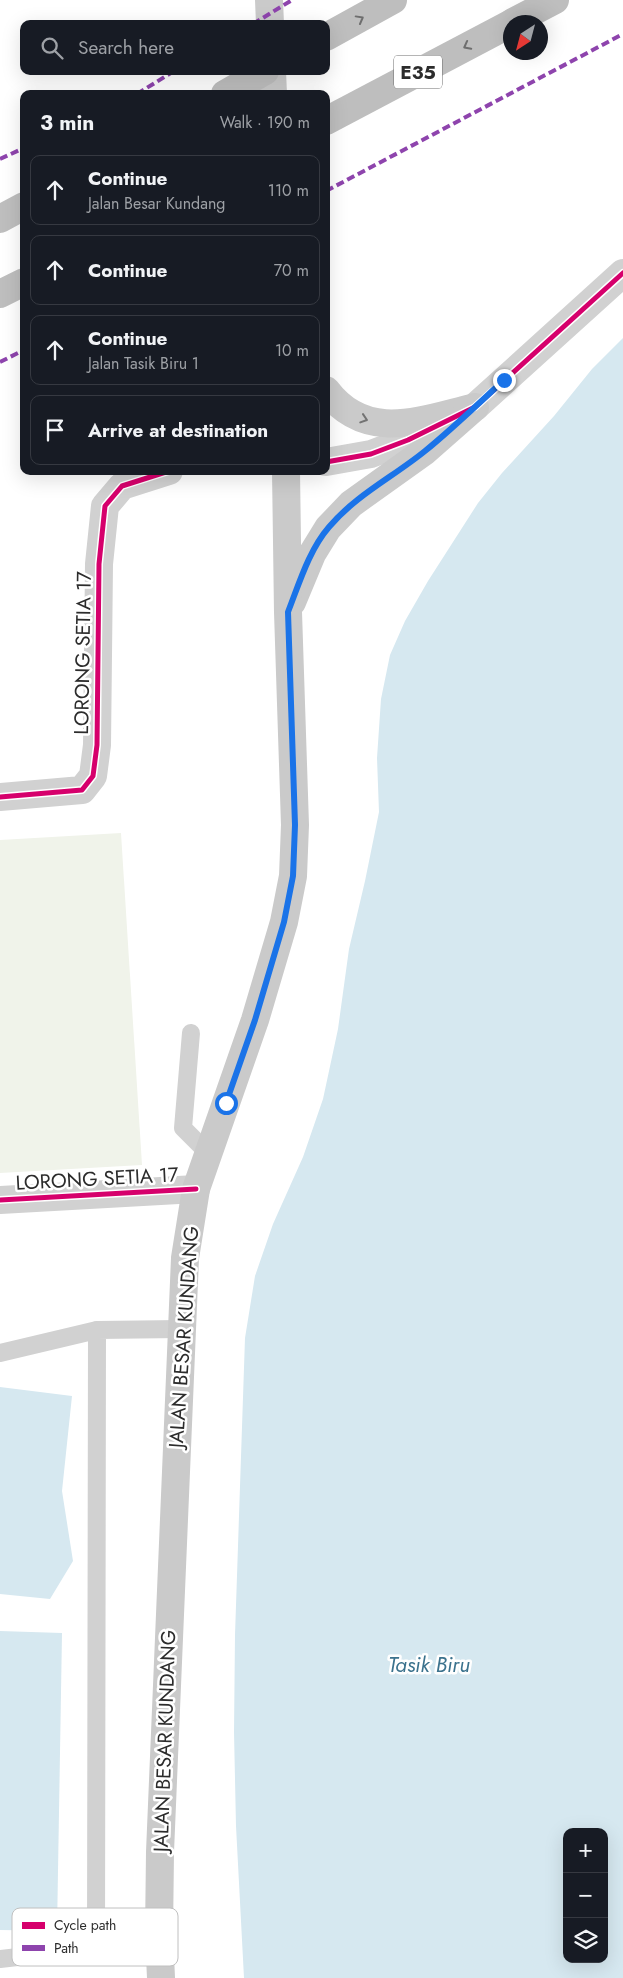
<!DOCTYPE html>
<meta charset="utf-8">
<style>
body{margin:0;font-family:Jost,sans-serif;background:#20242c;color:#f1f3f6}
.controls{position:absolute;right:15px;bottom:15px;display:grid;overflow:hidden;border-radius:10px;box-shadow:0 5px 20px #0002}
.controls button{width:45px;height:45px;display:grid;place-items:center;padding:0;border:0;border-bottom:1px solid #363941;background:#171b24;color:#f1f3f6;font:25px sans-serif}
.compass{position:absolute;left:503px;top:15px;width:45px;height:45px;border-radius:50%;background:#171b24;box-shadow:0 5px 20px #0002;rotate:216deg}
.stop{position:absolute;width:15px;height:15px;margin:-11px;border:4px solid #1a73e8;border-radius:50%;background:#fff}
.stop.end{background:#1a73e8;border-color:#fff;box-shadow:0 1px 5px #0008}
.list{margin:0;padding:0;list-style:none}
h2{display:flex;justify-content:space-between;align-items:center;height:65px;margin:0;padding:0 20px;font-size:21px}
h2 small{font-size:16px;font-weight:400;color:#9ea1a6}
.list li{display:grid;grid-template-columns:32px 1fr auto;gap:15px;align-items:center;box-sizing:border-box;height:70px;margin:0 10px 10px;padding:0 10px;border:1px solid #363941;border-radius:10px}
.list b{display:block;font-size:19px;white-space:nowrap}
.list p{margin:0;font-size:16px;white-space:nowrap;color:#9ea1a6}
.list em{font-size:16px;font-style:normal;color:#9ea1a6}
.icon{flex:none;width:28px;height:28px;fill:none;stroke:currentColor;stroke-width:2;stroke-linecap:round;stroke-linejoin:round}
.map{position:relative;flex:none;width:623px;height:1978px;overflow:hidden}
.search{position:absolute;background:#171b24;box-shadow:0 5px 20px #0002;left:20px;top:20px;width:310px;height:55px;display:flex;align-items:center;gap:12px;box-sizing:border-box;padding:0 18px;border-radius:10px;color:#9ea1a6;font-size:19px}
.panel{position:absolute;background:#171b24;box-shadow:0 5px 20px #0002;left:20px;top:90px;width:310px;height:385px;border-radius:10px}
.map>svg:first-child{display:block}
.green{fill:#f0f3ea}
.water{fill:#d6e8f0;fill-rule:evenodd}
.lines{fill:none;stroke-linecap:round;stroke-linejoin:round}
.service{stroke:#d1d1d1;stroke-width:18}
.minor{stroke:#d1d1d1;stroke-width:28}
.tertiary{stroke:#d1d1d1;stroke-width:28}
.secondary{stroke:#cacaca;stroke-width:28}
.motorway{stroke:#bebebe;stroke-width:28}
.quiet{stroke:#8e44ad;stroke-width:4;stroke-dasharray:8 4;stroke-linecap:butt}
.cycleway-casing{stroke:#fff;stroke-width:8}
.cycleway{stroke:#d6006c;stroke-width:5}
.oneway{stroke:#6e6e6e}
.oneway2{stroke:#737373}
.route{stroke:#1a73e8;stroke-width:6}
.labels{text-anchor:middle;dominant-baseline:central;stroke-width:5;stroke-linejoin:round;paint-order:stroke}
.shield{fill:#fff;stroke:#6b6b6b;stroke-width:1}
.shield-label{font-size:19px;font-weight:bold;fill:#2c2c2c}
.street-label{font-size:20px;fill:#2c2c2c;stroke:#fff}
.water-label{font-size:21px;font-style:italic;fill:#3b728d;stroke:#fff}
.key{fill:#fff;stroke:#c0c0c0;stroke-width:1}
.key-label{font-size:14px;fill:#2c2c2c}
</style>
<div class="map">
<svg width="623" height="1978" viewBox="0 0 623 1978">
<rect width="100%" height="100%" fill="#fff"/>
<!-- green -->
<polygon class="green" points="121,833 142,1165 0,1173 0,840"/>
<!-- water -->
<g class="water">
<path d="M623,338V1978H244L236,1826L234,1732L235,1635L245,1338L255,1276L273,1224L303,1157L323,1099L338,1029L349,949L365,881L379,812L377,758L381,699L390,655L405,621L428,581L478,503L502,473L554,416L592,369ZM567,1832H604V1959H567Z"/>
<polygon points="0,1387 72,1396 62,1491 73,1561 50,1599 0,1594"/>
<polygon points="0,1631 62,1633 57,1931 0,1930"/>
</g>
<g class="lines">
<!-- service -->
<g class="service">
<polyline points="191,1033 183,1128 208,1153"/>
<polyline points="0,1353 97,1330"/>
<polyline points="0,1959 96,1948 97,1330 181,1329"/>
</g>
<!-- minor -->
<g class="minor">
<polyline points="0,797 82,790 93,776 97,745 99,564 105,506 122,486 169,471"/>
<polyline points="0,1200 196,1189"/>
</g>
<!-- tertiary -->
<polyline class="tertiary" points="326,462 371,454 408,440 475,407 623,273"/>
<!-- secondary -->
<g class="secondary">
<polyline points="269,0 270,24"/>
<polyline points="272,71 273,94"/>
<path d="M326,390C365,442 418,421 471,408"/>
<polyline points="292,602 312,554 328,528 351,504 425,451 475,407"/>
<polyline points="161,1978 159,1934 160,1852 185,1258 196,1189 255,1020 284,922 293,876 295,825 288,612 286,471"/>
</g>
<!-- motorway -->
<g class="motorway">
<polyline points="513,22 555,0"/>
<polyline points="326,37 393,0"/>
<polyline points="225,94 265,71"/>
<polyline points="326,121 510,24"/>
<polyline points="0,219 24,206"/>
<polyline points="0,294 24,282"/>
</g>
<!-- quiet -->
<g class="quiet">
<polyline points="253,24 292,0"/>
<polyline points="137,94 174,71"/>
<polyline points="0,159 24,148"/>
<polyline points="326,191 623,34"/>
<polyline points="0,362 24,350"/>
</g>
<!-- cycleway casing -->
<g class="cycleway-casing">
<g id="cycleway">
<polyline points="326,462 371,454 408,440 475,407 623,273"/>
<polyline points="0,797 82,790 93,776 97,745 99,564 105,506 122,486 169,471"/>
<polyline points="0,1200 196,1189"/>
</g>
</g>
<!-- cycleway -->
<use href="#cycleway" class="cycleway"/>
</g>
<!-- one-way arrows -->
<defs><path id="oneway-chevron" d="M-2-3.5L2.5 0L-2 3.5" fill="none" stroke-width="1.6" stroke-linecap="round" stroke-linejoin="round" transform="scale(1.25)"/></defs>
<g class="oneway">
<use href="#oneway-chevron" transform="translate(360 19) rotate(-29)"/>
<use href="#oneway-chevron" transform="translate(467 46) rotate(152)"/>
</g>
<use class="oneway2" href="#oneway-chevron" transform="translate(364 419) rotate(18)"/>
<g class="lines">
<!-- route -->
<path class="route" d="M226,1103L255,1020L284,922L293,876L295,825L288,612C299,584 309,550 329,527C356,495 393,477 425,451C452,429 478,404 504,380"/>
</g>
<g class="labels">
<!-- shield labels -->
<rect class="shield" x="394" y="55.5" width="48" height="33" rx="4"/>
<g class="shield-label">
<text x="418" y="72">E35</text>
</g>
<!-- street labels -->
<g class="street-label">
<text transform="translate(83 653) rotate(-89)">LORONG SETIA 17</text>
<text transform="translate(97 1179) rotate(-3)">LORONG SETIA 17</text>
<text transform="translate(184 1337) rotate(-86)">JALAN BESAR KUNDANG</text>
<text transform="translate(165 1741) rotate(-88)">JALAN BESAR KUNDANG</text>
</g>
<!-- water labels -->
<g class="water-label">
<text x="429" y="1665">Tasik Biru</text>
</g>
</g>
<!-- legend -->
<rect x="12" y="1908" width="166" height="58" rx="8" class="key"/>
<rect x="22" y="1922" width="23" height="7" fill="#d6006c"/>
<rect x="22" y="1945" width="23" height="6" fill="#8e44ad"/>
<g class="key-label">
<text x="54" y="1930">Cycle path</text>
<text x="54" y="1953">Path</text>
</g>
</svg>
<div class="controls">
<button>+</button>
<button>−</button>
<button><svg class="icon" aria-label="layers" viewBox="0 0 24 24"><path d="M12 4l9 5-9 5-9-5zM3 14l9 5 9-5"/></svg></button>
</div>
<svg class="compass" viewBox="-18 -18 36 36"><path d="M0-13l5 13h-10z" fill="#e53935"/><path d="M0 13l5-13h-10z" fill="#9ea1a6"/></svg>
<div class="stop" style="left:226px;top:1103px"></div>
<div class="stop end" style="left:504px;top:380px"></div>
<div class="search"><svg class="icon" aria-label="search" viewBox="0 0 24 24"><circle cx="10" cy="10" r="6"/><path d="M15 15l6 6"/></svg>Search here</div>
<section class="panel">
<h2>3 min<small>Walk · 190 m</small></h2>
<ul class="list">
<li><svg class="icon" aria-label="ahead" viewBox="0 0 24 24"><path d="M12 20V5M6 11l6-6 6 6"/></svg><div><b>Continue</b><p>Jalan Besar Kundang</p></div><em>110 m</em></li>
<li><svg class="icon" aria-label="ahead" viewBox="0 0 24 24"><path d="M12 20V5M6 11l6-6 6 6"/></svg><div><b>Continue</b></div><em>70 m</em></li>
<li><svg class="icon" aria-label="ahead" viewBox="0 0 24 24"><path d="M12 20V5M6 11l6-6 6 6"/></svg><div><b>Continue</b><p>Jalan Tasik Biru 1</p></div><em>10 m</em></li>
<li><svg class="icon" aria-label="arrive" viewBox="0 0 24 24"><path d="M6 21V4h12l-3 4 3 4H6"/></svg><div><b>Arrive at destination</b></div></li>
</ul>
</section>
</div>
